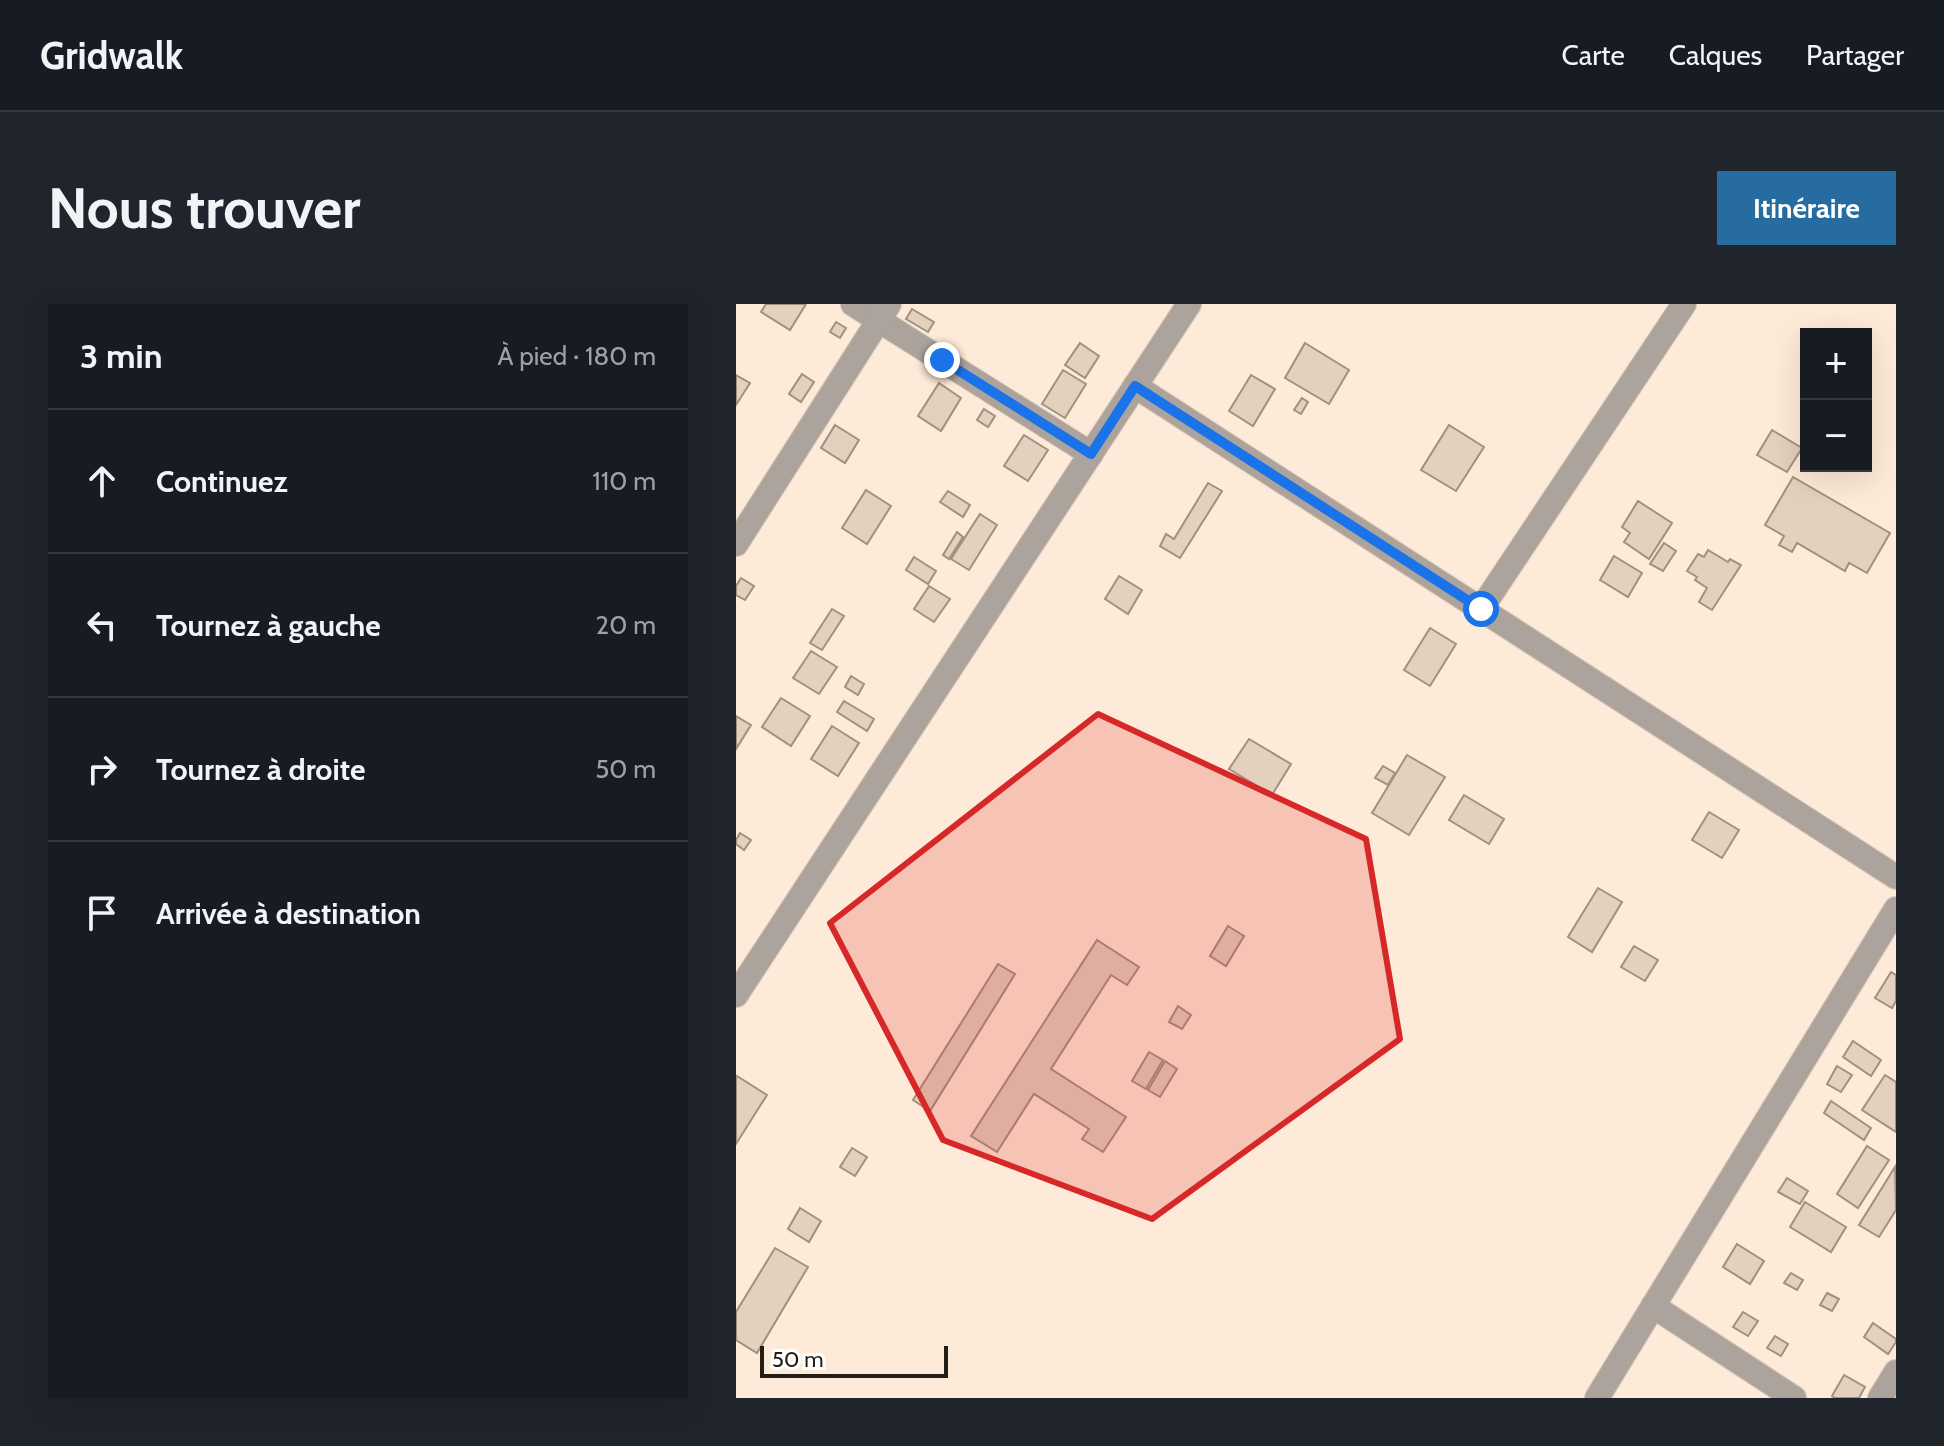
<!DOCTYPE html>
<html lang="fr">
<meta charset="utf-8">
<style>
body{margin:0;font-family:Cabin,sans-serif;background:#20242c;color:#f1f3f6}
.controls{position:absolute;right:24px;top:24px;display:grid;overflow:hidden;border-radius:0px;box-shadow:0 8px 32px #0002}
.controls button{width:72px;height:72px;display:grid;place-items:center;padding:0;border:0;border-bottom:2px solid #363941;background:#171b24;color:#f1f3f6;font:40px sans-serif}
.scale{position:absolute;left:24px;bottom:20px;width:188px;box-sizing:border-box;padding-left:8px;border:4px solid #241d16;border-top:0;font-size:22px;line-height:28px;white-space:nowrap;color:#241d16;-webkit-text-stroke:6px #fff;paint-order:stroke}
.stop{position:absolute;width:24px;height:24px;margin:-18px;border:6px solid #1a73e8;border-radius:50%;background:#fff}
.stop.end{background:#1a73e8;border-color:#fff;box-shadow:0 2px 8px #0008}
.list{margin:0;padding:0;list-style:none}
h2{display:flex;justify-content:space-between;align-items:center;height:104px;margin:0;padding:0 32px;font-size:34px}
h2 small{font-size:26px;font-weight:400;color:#9ea1a6}
.list li{display:grid;grid-template-columns:52px 1fr auto;gap:24px;align-items:center;box-sizing:border-box;height:144px;padding:0 32px;border-top:2px solid #363941}
.list b{display:block;font-size:30px;white-space:nowrap}
.list em{font-size:26px;font-style:normal;color:#9ea1a6}
.icon{flex:none;width:44px;height:44px;fill:none;stroke:currentColor;stroke-width:2;stroke-linecap:round;stroke-linejoin:round}
.map{position:relative;flex:none;width:1160px;height:1094px;overflow:hidden;border-radius:0px}
header{display:flex;align-items:center;gap:48px;box-sizing:border-box;height:112px;padding:0 40px;background:#171b24;border-bottom:2px solid #363941}
header strong{font-size:38px}
nav{display:flex;gap:44px;margin-inline-start:auto;font-size:28px}
.intro{display:flex;align-items:center;justify-content:space-between;box-sizing:border-box;height:192px;padding:0 48px}
h1{margin:0;font-size:56px}
.button{padding:20px 36px;border-radius:0px;background:#276ca1;color:#fff;font-size:28px;font-weight:700}
main{display:flex;gap:48px;padding:0 48px}
aside{flex:1;background:#171b24;border-radius:0px;box-shadow:0 8px 32px #0002}
.map>svg:first-child{display:block}
.building{fill:#e3d0be;stroke:#a2907f;stroke-width:2}
.lines{fill:none;stroke-linecap:round;stroke-linejoin:round}
.street-casing{stroke:#d7c5b5;stroke-width:26}
.street{stroke:#aca49c;stroke-width:24}
.route{stroke:#1a73e8;stroke-width:10}
.marked{fill:#d62828;fill-opacity:0.2;stroke:#d62828;stroke-width:6;stroke-linejoin:round}
</style>
<header>
<strong>Gridwalk</strong>
<nav><a>Carte</a><a>Calques</a><a>Partager</a></nav>
</header>
<div class="intro"><h1>Nous trouver</h1><a class="button">Itinéraire</a></div>
<main>
<aside>
<h2>3 min<small>À pied · 180 m</small></h2>
<ul class="list">
<li><svg class="icon" aria-label="ahead" viewBox="0 0 24 24"><path d="M12 20V5M6 11l6-6 6 6"/></svg><div><b>Continuez</b></div><em>110 m</em></li>
<li><svg class="icon" aria-label="left" viewBox="0 0 24 24"><path d="M17 20v-9H6M10 6l-5 5 5 5"/></svg><div><b>Tournez à gauche</b></div><em>20 m</em></li>
<li><svg class="icon" aria-label="right" viewBox="0 0 24 24"><path d="M7 20v-9h11M14 6l5 5-5 5"/></svg><div><b>Tournez à droite</b></div><em>50 m</em></li>
<li><svg class="icon" aria-label="arrive" viewBox="0 0 24 24"><path d="M6 21V4h12l-3 4 3 4H6"/></svg><div><b>Arrivée à destination</b></div></li>
</ul>
</aside>
<div class="map">
<svg width="1160" height="1094" viewBox="0 0 1160 1094">
<rect width="100%" height="100%" fill="#feead8"/>
<!-- building -->
<g class="building">
<polygon points="30,0 70,0 54,26 25,8"/>
<polygon points="176,5 198,18 192,28 170,15"/>
<polygon points="100,18 110,24 104,34 94,28"/>
<polygon points="344,39 363,52 349,74 329,61"/>
<polygon points="569,39 613,66 593,100 549,74"/>
<polygon points="327,66 350,80 329,114 306,100"/>
<polygon points="66,70 78,78 65,98 53,90"/>
<polygon points="0,71 14,79 0,101"/>
<polygon points="515,71 539,85 517,122 493,107"/>
<polygon points="203,79 225,94 205,127 182,112"/>
<polygon points="566,94 572,98 565,110 558,106"/>
<polygon points="248,105 259,112 252,123 241,116"/>
<polygon points="99,121 123,136 109,159 85,144"/>
<polygon points="713,121 748,143 720,187 685,166"/>
<polygon points="1036,126 1066,144 1051,168 1021,151"/>
<polygon points="288,131 312,146 292,177 268,162"/>
<polygon points="1057,173 1154,229 1131,269 1113,259 1109,267 1061,239 1056,248 1043,241 1048,232 1029,221"/>
<polygon points="472,179 486,187 444,254 424,242 430,230 438,235"/>
<polygon points="130,186 155,202 131,240 106,224"/>
<polygon points="212,187 234,201 227,213 204,198"/>
<polygon points="902,197 936,219 913,255 888,238 894,229 886,223"/>
<polygon points="244,210 261,221 233,266 215,255"/>
<polygon points="221,228 227,233 213,255 207,251"/>
<polygon points="928,239 940,247 927,267 914,260"/>
<polygon points="972,246 992,258 994,255 1005,261 976,306 963,298 971,284 959,276 961,273 951,267 962,250 968,253"/>
<polygon points="878,252 906,269 892,293 864,276"/>
<polygon points="178,253 200,267 192,280 170,266"/>
<polygon points="383,272 406,286 392,310 369,295"/>
<polygon points="5,274 18,282 9,296 0,291 0,282"/>
<polygon points="193,282 214,295 198,318 178,305"/>
<polygon points="96,305 108,312 86,346 74,339"/>
<polygon points="694,324 720,340 694,382 668,366"/>
<polygon points="75,347 101,363 83,390 57,374"/>
<polygon points="115,372 128,380 122,391 109,383"/>
<polygon points="45,394 74,412 55,442 26,423"/>
<polygon points="108,397 138,415 131,427 101,408"/>
<polygon points="0,412 15,421 0,445"/>
<polygon points="96,422 123,439 102,472 75,455"/>
<polygon points="513,435 555,460 536,491 493,465"/>
<polygon points="671,451 709,473 673,531 636,509"/>
<polygon points="647,462 659,469 652,481 639,474"/>
<polygon points="728,491 768,515 753,540 713,516"/>
<polygon points="973,508 1003,526 986,554 956,536"/>
<polygon points="4,529 15,536 8,546 0,540 0,536"/>
<polygon points="862,584 886,598 856,648 832,633"/>
<polygon points="492,622 508,632 490,662 474,652"/>
<polygon points="361,636 403,663 391,681 375,671 315,765 390,813 367,848 346,835 353,825 298,790 261,848 235,832"/>
<polygon points="898,642 922,656 909,677 885,663"/>
<polygon points="262,660 279,670 194,807 177,796"/>
<polygon points="1155,668 1160,671 1160,697 1156,704 1139,694"/>
<polygon points="442,702 455,711 446,725 433,718"/>
<polygon points="1117,737 1145,756 1135,772 1107,753"/>
<polygon points="413,748 427,756 410,785 396,777"/>
<polygon points="429,757 441,765 424,793 412,786"/>
<polygon points="1101,762 1116,771 1105,788 1091,780"/>
<polygon points="1149,771 1160,778 1160,828 1126,806"/>
<polygon points="1,772 31,791 0,840 0,774"/>
<polygon points="1095,797 1135,824 1128,836 1088,809"/>
<polygon points="1131,842 1153,856 1122,904 1101,890"/>
<polygon points="116,844 131,853 119,872 104,863"/>
<polygon points="1159,863 1160,906 1143,933 1123,921"/>
<polygon points="1051,874 1072,887 1064,900 1042,888"/>
<polygon points="1069,898 1110,923 1095,948 1054,923"/>
<polygon points="64,904 85,917 73,938 52,925"/>
<polygon points="1001,940 1028,957 1014,980 987,963"/>
<polygon points="39,944 72,963 21,1049 0,1036 0,1008"/>
<polygon points="1055,969 1067,976 1061,986 1048,979"/>
<polygon points="1091,989 1103,995 1096,1007 1084,1001"/>
<polygon points="1007,1008 1022,1017 1012,1032 997,1023"/>
<polygon points="1137,1019 1160,1035 1160,1038 1152,1050 1128,1033"/>
<polygon points="1039,1032 1052,1040 1045,1052 1031,1044"/>
<polygon points="1108,1071 1129,1083 1123,1094 1099,1094 1096,1092"/>
</g>
<g class="lines">
<!-- street casing -->
<g class="street-casing">
<g id="street">
<polyline points="117,0 355,150"/>
<polyline points="399,82 1160,573"/>
<polyline points="0,240 153,0"/>
<polyline points="745,305 948,0"/>
<polyline points="0,691 453,0"/>
<polyline points="917,1002 1058,1094"/>
<polyline points="861,1094 1160,605"/>
<polyline points="1144,1094 1160,1068"/>
</g>
</g>
<!-- street -->
<use href="#street" class="street"/>
</g>
<g class="lines">
<!-- route -->
<polyline class="route" points="206,56 355,150 399,82 745,305"/>
</g>
<!-- marked area -->
<path class="marked" d="M362,410L630,535L664,735L416,915L207,836L94,619Z"/>
</svg>
<div class="controls">
<button>+</button>
<button>−</button>
</div>
<div class="scale">50 m</div>
<div class="stop" style="left:745px;top:305px"></div>
<div class="stop end" style="left:206px;top:56px"></div>
</div>
</main>
